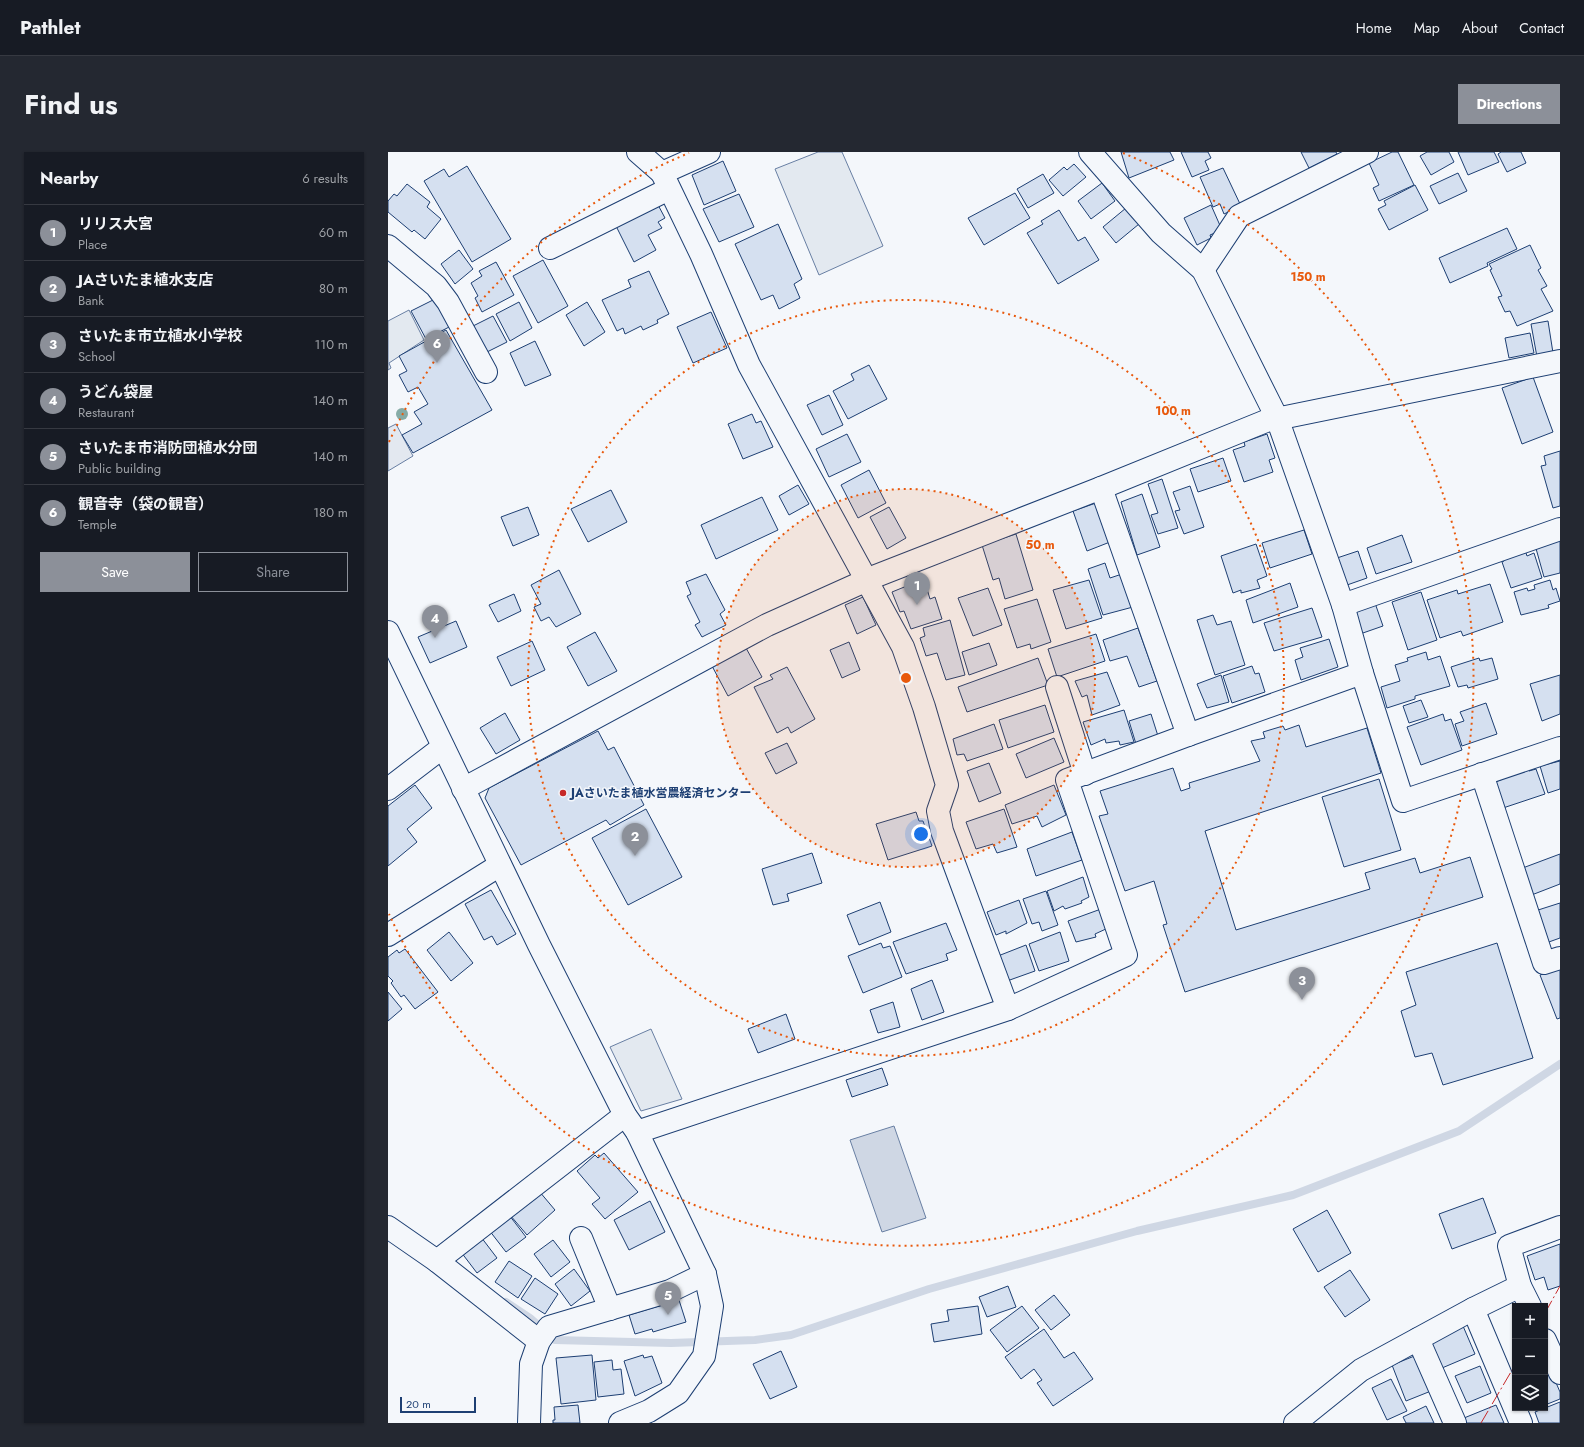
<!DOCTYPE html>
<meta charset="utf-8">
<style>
body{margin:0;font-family:Jost,"Noto Sans JP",sans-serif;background:#242831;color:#f1f3f6}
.controls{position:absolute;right:12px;bottom:12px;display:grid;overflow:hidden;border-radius:0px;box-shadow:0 1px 3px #0004}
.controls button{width:36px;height:36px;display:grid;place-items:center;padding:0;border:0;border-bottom:1px solid #363941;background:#171b24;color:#f1f3f6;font:20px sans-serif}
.scale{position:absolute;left:12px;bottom:10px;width:76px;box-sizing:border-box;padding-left:4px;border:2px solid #1d3f73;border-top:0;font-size:11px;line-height:14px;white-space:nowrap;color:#1d3f73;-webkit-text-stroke:3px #f4f7fb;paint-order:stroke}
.you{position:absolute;left:533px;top:682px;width:14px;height:14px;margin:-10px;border:3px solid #fff;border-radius:50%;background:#1a73e8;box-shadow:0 0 0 6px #1a73e833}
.badge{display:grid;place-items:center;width:26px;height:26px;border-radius:50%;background:#8c9099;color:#fff;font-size:13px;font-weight:700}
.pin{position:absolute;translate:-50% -33px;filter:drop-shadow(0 1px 2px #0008)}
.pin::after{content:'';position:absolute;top:21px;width:14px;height:12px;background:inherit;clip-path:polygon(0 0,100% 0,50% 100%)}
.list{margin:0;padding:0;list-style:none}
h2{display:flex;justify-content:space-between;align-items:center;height:52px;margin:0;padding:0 16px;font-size:17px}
h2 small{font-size:13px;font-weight:400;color:#9ea1a6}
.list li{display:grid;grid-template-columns:26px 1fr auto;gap:12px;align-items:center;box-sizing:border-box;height:56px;padding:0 16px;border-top:1px solid #363941}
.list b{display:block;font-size:15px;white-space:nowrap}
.list p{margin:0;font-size:13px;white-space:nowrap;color:#9ea1a6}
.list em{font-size:13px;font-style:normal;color:#9ea1a6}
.actions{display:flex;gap:8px;padding:12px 16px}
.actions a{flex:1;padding:9px 0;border:1px solid #8c9099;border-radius:0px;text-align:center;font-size:14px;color:#8c9099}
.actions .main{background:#8c9099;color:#fff}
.icon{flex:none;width:22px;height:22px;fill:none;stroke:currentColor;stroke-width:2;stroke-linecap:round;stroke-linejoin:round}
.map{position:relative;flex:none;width:1172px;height:1271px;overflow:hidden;border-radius:0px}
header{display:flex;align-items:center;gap:24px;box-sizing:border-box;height:56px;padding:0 20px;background:#171b24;border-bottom:1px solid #363941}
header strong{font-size:19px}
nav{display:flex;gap:22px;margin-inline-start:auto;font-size:14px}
.intro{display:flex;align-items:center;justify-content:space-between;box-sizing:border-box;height:96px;padding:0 24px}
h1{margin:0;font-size:28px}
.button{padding:10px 18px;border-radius:0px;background:#8c9099;color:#fff;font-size:14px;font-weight:700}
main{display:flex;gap:24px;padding:0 24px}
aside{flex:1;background:#171b24;border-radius:0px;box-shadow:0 1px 3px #0004}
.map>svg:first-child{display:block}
.green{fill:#e3e9f0;stroke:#687fa3}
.parking{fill:#e3e8f0;stroke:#687fa3}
.water{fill:#cfd7e4;stroke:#687fa3}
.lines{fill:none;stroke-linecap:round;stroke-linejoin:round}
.stream{stroke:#cfd7e4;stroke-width:8}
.building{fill:#d5e0f0;stroke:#1d3f73}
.minor-casing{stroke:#1d3f73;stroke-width:24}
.minor{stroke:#f4f7fb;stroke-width:22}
.power{stroke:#c62828;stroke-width:1;stroke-dasharray:14 3 2 3;stroke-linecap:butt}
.tree{fill:#86aba6}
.ring{fill:none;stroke:#e8590c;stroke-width:2;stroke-dasharray:2 4}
.poi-dot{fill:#c62828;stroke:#f4f7fb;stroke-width:1.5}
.labels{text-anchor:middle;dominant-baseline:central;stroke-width:3;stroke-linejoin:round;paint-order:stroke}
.poi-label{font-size:12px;font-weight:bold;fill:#1d3f73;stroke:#f4f7fb;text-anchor:start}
.centre{fill:#e8590c;stroke:#f4f7fb;stroke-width:2}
.ring-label{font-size:12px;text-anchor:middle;font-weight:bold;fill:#e8590c;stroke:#f4f7fb;stroke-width:3;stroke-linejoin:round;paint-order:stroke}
</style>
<header>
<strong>Pathlet</strong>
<nav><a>Home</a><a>Map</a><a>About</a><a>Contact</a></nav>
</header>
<div class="intro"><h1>Find us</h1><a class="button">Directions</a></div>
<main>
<aside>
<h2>Nearby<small>6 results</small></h2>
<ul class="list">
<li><span class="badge">1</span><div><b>リリス大宮</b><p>Place</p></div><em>60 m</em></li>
<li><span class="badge">2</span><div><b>JAさいたま植水支店</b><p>Bank</p></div><em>80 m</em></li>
<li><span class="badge">3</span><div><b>さいたま市立植水小学校</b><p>School</p></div><em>110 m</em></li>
<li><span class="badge">4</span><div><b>うどん袋屋</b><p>Restaurant</p></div><em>140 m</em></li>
<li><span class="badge">5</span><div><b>さいたま市消防団植水分団</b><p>Public building</p></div><em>140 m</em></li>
<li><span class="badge">6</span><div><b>観音寺（袋の観音）</b><p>Temple</p></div><em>180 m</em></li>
</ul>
<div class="actions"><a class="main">Save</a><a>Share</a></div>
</aside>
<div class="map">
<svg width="1172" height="1271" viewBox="0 0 1172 1271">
<rect width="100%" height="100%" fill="#f4f7fb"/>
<!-- green -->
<g class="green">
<polygon points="430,0 454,0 495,94 431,123 387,17"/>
<polygon points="21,158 36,188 1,211 3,216 0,218 0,169"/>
<polygon points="263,877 294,947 253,959 222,895"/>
</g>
<!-- parking -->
<polygon class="parking" points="8,272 25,304 0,319 0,276"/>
<!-- water -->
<polygon class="water" points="506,974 538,1066 494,1080 462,988"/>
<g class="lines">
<!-- stream -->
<polyline class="stream" points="118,1150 142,1166 167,1188 283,1191 367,1188 403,1183 541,1137 749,1079 905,1043 1071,979 1172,912"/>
</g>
<!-- building -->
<g class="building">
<polygon points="733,0 782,0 786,8 741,26"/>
<polygon points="793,0 820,0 823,6 817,9 821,18 804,25"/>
<polygon points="913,0 948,0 949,2 921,16"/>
<polygon points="1004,0 1010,0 1026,33 991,49 985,36 991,33 981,11"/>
<polygon points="1039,0 1061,0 1066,10 1043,23 1032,4"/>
<polygon points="1070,0 1106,0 1111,10 1080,23"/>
<polygon points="1113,0 1133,0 1138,11 1119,20 1110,2"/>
<polygon points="335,9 348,39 316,53 304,23"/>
<polygon points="686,12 698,25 675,44 661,28 676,15 679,18"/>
<polygon points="79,14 123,87 84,110 36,29 56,17 61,25"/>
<polygon points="835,16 853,54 836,62 832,52 825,55 812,25"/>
<polygon points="1070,21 1079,39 1051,52 1042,34"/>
<polygon points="655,22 666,41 640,56 629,37"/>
<polygon points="714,31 727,49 703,67 690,49"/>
<polygon points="19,32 42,50 39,55 53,67 37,87 26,78 24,80 0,60 0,49 6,42 9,44"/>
<polygon points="1027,33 1040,58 1001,78 990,57 998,53 996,49"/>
<polygon points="627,41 642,66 596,93 580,66"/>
<polygon points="351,42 366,75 331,90 315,57"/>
<polygon points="269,51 277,66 270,70 274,76 260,83 268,98 246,110 227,72"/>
<polygon points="823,53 834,78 822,83 823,86 809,93 796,66"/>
<polygon points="738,56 751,72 728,91 715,75"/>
<polygon points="671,58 690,89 697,85 711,108 670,132 639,81 655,72 653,69"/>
<polygon points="390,72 414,127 406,132 412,146 391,157 385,143 373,148 347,92"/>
<polygon points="1119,76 1129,97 1099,111 1100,114 1062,131 1051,106"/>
<polygon points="1142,93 1153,116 1150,118 1159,134 1153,137 1165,159 1129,174 1122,159 1117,160 1110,145 1114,144 1102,118 1104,117 1101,112"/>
<polygon points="71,98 85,117 67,132 53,112"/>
<polygon points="155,108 180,154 150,171 125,124"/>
<polygon points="108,110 126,143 94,160 87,146 90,144 83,131 94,124 91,119"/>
<polygon points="261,119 281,162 269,168 270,171 255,178 253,174 237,182 235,176 229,179 214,148 243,135 240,128"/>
<polygon points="49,146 63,174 38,187 23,159"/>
<polygon points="131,150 144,176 122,189 108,162"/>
<polygon points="199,150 217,180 196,194 178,163"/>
<polygon points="323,160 339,196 305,211 289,175"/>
<polygon points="105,164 119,190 97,201 83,175"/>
<polygon points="1160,169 1165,201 1149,205 1143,172"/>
<polygon points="58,178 104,258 25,301 14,283 34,272 26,260 40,252 30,235 20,240 11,223 19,219 11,204"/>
<polygon points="1142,181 1146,201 1121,206 1117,186"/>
<polygon points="147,189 163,223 137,234 122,201"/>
<polygon points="481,213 499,247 460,267 445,239 466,228 463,222"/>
<polygon points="1145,225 1165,280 1134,292 1114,236"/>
<polygon points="441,243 455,273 434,283 419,253"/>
<polygon points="364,262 368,271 373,269 385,295 355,307 340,272"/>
<polygon points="459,282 473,310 441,325 428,297"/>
<polygon points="879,282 887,306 881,308 885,320 856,330 845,298 857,294 856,290"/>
<polygon points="1172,299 1172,354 1165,356 1153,314 1158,313 1156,304"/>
<polygon points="835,306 843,329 810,340 802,317"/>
<polygon points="481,318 498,351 470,366 453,333"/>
<polygon points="774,327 790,376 770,382 763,363 770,361 760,332"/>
<polygon points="410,333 421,352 401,363 391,344"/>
<polygon points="802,334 816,375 796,382 787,359 792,358 785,340"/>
<polygon points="223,338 239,370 200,390 183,357"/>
<polygon points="754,342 772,395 749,403 733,350"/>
<polygon points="374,345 390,378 328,407 313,373"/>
<polygon points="708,351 722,390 699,399 685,359"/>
<polygon points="140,355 151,383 125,394 113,365"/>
<polygon points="501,355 518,386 499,397 482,365"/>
<polygon points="916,378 924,402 882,416 874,391"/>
<polygon points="628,382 645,438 617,447 611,426 605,428 594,393"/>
<polygon points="1014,383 1024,410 988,422 979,396"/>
<polygon points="1172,386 1172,421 1156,425 1147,393"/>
<polygon points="868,392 879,424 869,428 872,436 853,441 853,438 845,441 833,404"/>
<polygon points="1137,398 1139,404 1146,401 1154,426 1123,436 1114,410 1116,409 1115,404"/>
<polygon points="970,399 979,426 959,433 949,406"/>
<polygon points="717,411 722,426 734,422 745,455 715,463 700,417"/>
<polygon points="171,418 193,462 168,475 161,465 153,469 146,455 153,452 143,433"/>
<polygon points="318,422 337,458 332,462 338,473 314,485 307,473 312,470 299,444 303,442 298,430"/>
<polygon points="536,427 542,447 547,445 554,467 523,477 516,459 512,460 504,440"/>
<polygon points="701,428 714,466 678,477 665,438"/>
<polygon points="1162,428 1165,438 1168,436 1172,449 1160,453 1161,456 1133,463 1126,440 1139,436 1140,439 1147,437 1146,433"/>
<polygon points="902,431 910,455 865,471 858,448"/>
<polygon points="1102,432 1115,470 1075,484 1073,479 1052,486 1039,448 1069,438 1070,442"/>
<polygon points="600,436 614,473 585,484 570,446"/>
<polygon points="1033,440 1049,488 1020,498 1004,450"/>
<polygon points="126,442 133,459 110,470 101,453"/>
<polygon points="475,445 488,473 469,482 457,453"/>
<polygon points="649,447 663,490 643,497 642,492 629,496 616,457"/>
<polygon points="987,451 995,474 972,482 964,458"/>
<polygon points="924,456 934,485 886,499 876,471"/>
<polygon points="825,463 829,473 843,469 857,513 827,523 809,468"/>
<polygon points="562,468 577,523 558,528 549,501 538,504 532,486 537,484 535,476"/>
<polygon points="68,469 79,495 42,511 30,485"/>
<polygon points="750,476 769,529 751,535 739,504 722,509 715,488"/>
<polygon points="207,480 229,519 200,534 179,495"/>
<polygon points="708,482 717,509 669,525 660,497"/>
<polygon points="941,487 950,515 913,528 907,508 915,505 912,496"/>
<polygon points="144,489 157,518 123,534 109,505"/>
<polygon points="461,490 472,518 454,526 442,498"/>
<polygon points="601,491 609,513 581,523 574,500"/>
<polygon points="358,496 374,525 340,544 324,514"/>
<polygon points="1038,500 1040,508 1052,504 1062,534 1027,544 1027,547 999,556 993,535 1012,529 1007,513 1020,509 1019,506"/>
<polygon points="650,506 660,533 579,560 570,535"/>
<polygon points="1091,506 1092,509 1104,506 1110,527 1080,536 1079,533 1070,535 1063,515"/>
<polygon points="864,514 867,522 871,521 877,540 844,551 835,524"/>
<polygon points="399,515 427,567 403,581 400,575 389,581 366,535 385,527 382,523"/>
<polygon points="719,520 732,553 704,563 699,543 694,545 687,529"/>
<polygon points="833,523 841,550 819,556 809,532"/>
<polygon points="1172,523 1172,562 1154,569 1142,532"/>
<polygon points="1033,548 1040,565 1021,571 1015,554"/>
<polygon points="1098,551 1109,582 1074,594 1067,572 1076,569 1072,560"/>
<polygon points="657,553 666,580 620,596 611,568"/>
<polygon points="736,558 746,590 732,593 731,589 718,591 717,587 703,593 695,570"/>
<polygon points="117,561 132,588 108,602 92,576"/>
<polygon points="763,562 770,584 748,592 741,569"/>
<polygon points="1055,562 1057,569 1063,567 1074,598 1033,613 1019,575"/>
<polygon points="606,572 615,597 579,609 576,602 569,603 565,587"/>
<polygon points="911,573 918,595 979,576 993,621 817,679 848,778 982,737 977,721 1027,706 1032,721 1082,705 1095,745 797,840 775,773 779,772 766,729 737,739 711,664 720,662 712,639 785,616 793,639 802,636 801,631 872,609 863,589 877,586 875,580 895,574 897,578"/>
<polygon points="210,579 220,598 226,595 256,653 222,673 218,668 133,713 97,646 101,636"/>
<polygon points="666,586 676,610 638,626 628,602"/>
<polygon points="399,591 409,611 388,622 377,601"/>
<polygon points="1172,609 1172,637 1160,641 1152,614"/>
<polygon points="601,611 613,641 591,650 579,619"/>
<polygon points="1139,614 1141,619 1148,617 1157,642 1115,656 1107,630 1115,627 1114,622"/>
<polygon points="991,627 1013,698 956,715 934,645"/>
<polygon points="27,633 44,656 19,677 29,690 0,714 0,654"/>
<polygon points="666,633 678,663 654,675 649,664 624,672 617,653"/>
<polygon points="258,657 294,725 240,753 204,686"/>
<polygon points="616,657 629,695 609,701 605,692 588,697 578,670"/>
<polygon points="528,660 531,669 535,669 544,694 500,708 488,672"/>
<polygon points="684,680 694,708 648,724 639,697"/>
<polygon points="424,701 434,731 399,742 401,749 385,753 374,717"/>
<polygon points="1172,702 1172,732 1141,744 1132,717"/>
<polygon points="695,725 701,745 693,749 694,751 677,757 675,754 666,759 659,739"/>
<polygon points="103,738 128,782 109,793 104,784 96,788 77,752"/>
<polygon points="658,739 670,773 654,779 651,770 644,772 635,747"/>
<polygon points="631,748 639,771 618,782 618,779 608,783 599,760"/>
<polygon points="492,750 503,780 471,793 459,763"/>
<polygon points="1172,751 1172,786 1158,791 1147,759"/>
<polygon points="713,757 720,776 707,782 708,785 688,790 680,769"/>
<polygon points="558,771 569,798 558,802 560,808 518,822 505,790"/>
<polygon points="61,780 85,811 63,829 39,798"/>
<polygon points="672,780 681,809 651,819 641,792"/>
<polygon points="493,791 495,796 502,794 514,825 475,841 460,804"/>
<polygon points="1109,791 1145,906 1055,933 1044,901 1027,905 1013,859 1028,853 1018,820"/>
<polygon points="638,793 647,819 619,829 610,804"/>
<polygon points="17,797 50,840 27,857 16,843 13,845 3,831 5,829 0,824 0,805 9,798 11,801"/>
<polygon points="1172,817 1172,866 1169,867 1152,823"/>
<polygon points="544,828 556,860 534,868 523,837"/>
<polygon points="0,840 14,857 0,869"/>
<polygon points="505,850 512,875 490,881 482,858"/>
<polygon points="398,862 407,887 370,901 360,877"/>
<polygon points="494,916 500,933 464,945 458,928"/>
<polygon points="216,1001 250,1040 217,1067 204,1052 212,1046 189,1019 207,1003 210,1006"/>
<polygon points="151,1039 167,1058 139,1083 122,1063"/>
<polygon points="1095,1046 1108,1081 1064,1097 1051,1062"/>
<polygon points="262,1049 277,1080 241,1098 226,1068"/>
<polygon points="939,1058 963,1101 930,1120 905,1077"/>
<polygon points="121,1063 138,1085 118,1100 101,1078"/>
<polygon points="93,1085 109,1106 89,1121 73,1100"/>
<polygon points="165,1088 182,1110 163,1125 146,1102"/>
<polygon points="1172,1092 1172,1134 1160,1138 1156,1125 1147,1128 1139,1104"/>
<polygon points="121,1109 144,1124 130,1146 107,1130"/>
<polygon points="186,1117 202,1139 183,1154 167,1132"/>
<polygon points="962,1118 982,1148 957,1165 936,1135"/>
<polygon points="147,1126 170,1142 157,1162 133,1147"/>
<polygon points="620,1134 628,1155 599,1165 591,1145"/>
<polygon points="666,1143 682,1163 663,1178 647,1158"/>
<polygon points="291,1148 298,1170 265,1180 264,1177 247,1182 241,1163"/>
<polygon points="590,1154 594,1182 546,1190 543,1172 561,1169 559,1158"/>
<polygon points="634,1154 651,1176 619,1200 602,1178"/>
<polygon points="1075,1174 1087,1202 1054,1216 1042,1188"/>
<polygon points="656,1177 676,1206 686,1200 705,1227 665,1254 649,1231 654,1228 646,1217 633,1227 617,1205"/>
<polygon points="393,1199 409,1235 382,1247 365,1212"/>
<polygon points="204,1203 208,1248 173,1252 168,1206"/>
<polygon points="255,1203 256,1206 264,1204 274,1231 247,1244 236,1209"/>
<polygon points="1029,1203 1043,1239 1018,1249 1004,1213"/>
<polygon points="224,1208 225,1218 233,1217 236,1242 210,1245 206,1210"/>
<polygon points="1160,1212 1172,1240 1172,1247 1157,1253 1157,1213"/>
<polygon points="1092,1214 1103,1241 1079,1251 1067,1224"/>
<polygon points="1003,1227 1019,1259 999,1268 984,1236"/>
<polygon points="1172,1250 1172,1271 1151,1271 1147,1260"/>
<polygon points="190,1253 192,1271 165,1271 165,1268 167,1268 166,1255"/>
<polygon points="1108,1253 1116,1271 1078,1271 1076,1266"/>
<polygon points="1038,1254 1046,1271 1018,1271 1015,1265"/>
</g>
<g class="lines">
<!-- minor casing -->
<g class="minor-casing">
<g id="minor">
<polyline points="250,0 274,21 321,0"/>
<polyline points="702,0 773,81 815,118 889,266 955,453 974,521 1015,649 1172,596"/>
<polyline points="274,21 313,102 361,213 515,495 536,555 559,633 550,659 554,679 620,857"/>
<polyline points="0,94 48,134 60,150 98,220"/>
<polyline points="162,96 281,37"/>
<polyline points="815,118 851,64 979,0"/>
<polyline points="713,336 800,583"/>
<polyline points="955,453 1172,377"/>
<polyline points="0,480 151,793 237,963 249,980 317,1122 324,1154 316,1204 290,1241 261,1259 232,1271"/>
<polyline points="669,535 697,622"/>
<polyline points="1094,622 1156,811 1172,806"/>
<polyline points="0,637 55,595"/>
<polyline points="75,637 379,473 488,424 713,336 878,269 1172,209"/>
<polyline points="0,783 112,713"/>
<polyline points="249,980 620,857 738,803 679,628 800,583 974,521"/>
<polyline points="0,1075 49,1109 151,1189"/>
<polyline points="193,1086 222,1157"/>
<polyline points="49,1109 237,963"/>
<polyline points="1142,1154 1132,1134 1121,1094 1172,1075"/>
<polyline points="1085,1157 1133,1271"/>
<polyline points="1030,1187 1067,1271"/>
<polyline points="1157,1188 1172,1221"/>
<polyline points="141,1271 143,1212 151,1189 161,1175 282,1139 317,1122"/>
<polyline points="907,1271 973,1218 1085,1157 1132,1134"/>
</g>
</g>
<!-- minor -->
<use href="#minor" class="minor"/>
<!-- power -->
<g class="power">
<polyline points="1157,1161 1172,1134"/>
<polyline points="1093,1271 1127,1213"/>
</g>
</g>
<!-- trees -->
<circle class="tree" cx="14" cy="262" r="6"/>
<!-- distance rings -->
<circle cx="518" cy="526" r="189" fill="#e8590c" fill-opacity=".12"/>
<g class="ring">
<circle cx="518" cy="526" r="189"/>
<circle cx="518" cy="526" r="378"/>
<path d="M1 290A568 568 0 0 1 301 1M735 1A568 568 0 1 1 1 762"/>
</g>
<!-- markers -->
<circle class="poi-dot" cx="175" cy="641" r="4"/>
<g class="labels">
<!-- poi labels -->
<g class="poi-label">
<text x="183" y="641">JAさいたま植水営農経済センター</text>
</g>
</g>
<circle cx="518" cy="526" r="6" class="centre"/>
<g class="ring-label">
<text x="920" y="129">150 m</text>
<text x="785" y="263">100 m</text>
<text x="652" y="397">50 m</text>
</g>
</svg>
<div class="controls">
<button>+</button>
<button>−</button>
<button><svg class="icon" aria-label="layers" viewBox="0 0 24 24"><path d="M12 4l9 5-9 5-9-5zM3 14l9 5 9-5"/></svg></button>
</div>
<div class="scale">20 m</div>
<div class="you"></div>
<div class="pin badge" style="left:529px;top:453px">1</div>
<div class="pin badge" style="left:247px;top:704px">2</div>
<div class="pin badge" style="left:914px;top:848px">3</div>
<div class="pin badge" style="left:47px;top:486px">4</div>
<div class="pin badge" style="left:280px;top:1163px">5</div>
<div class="pin badge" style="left:49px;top:211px">6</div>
</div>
</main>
